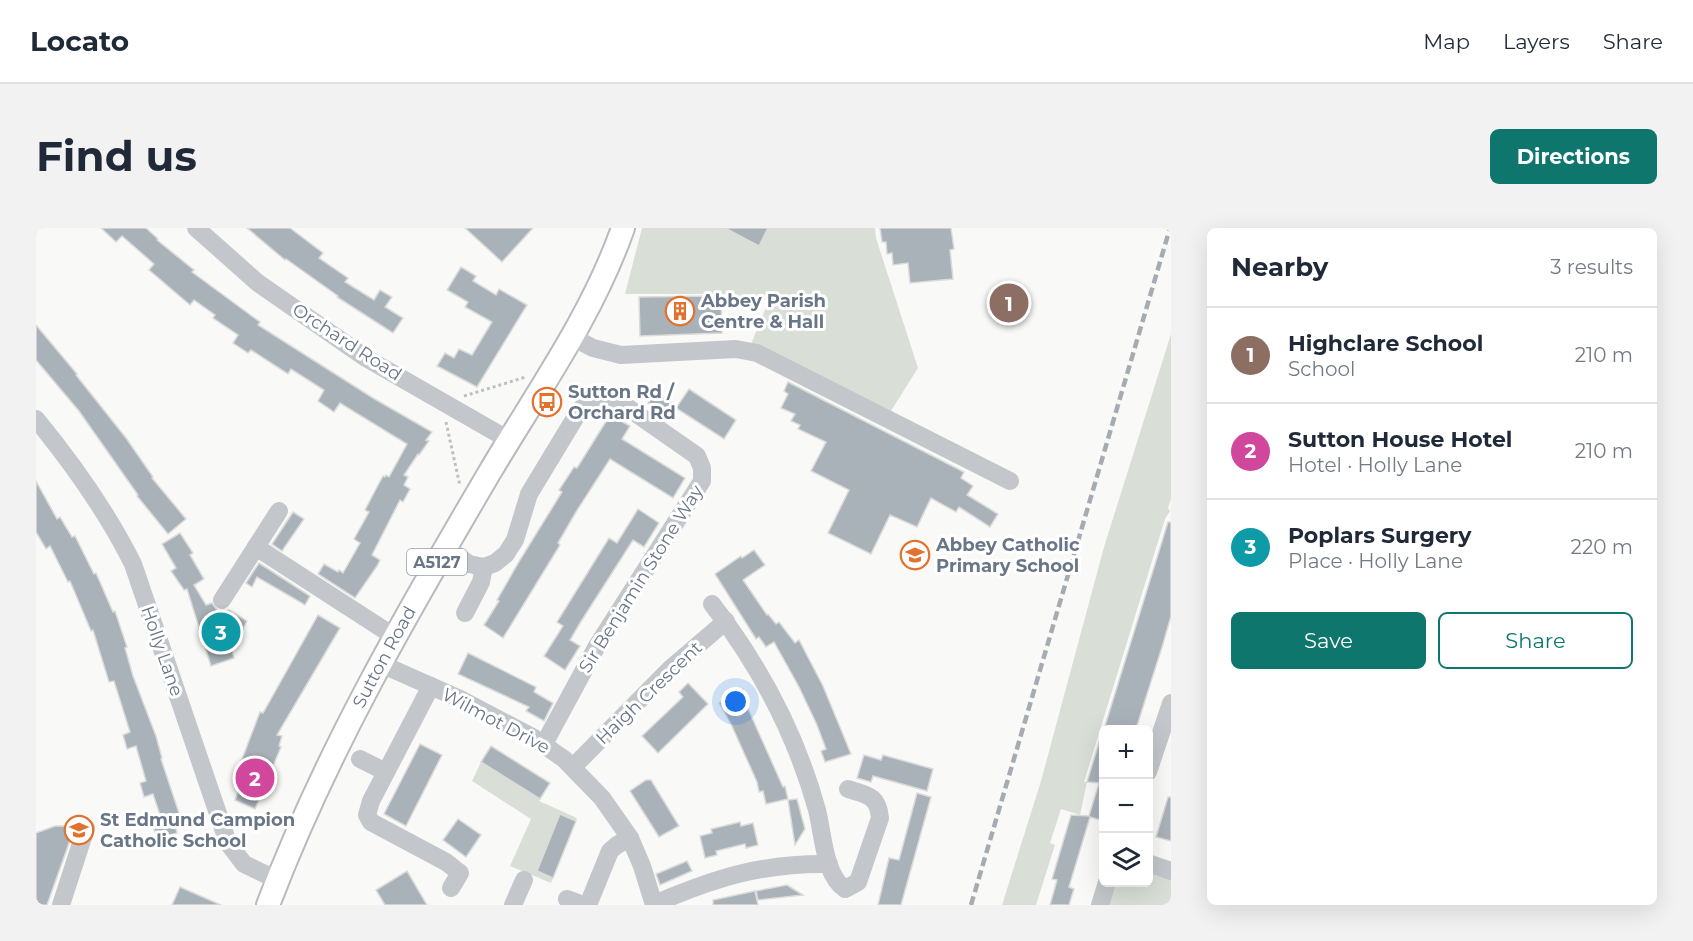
<!DOCTYPE html>
<meta charset="utf-8">
<style>
body{margin:0;font-family:Montserrat,sans-serif;background:#f2f2f3;color:#1f2937}
.controls{position:absolute;right:18px;bottom:18px;display:grid;overflow:hidden;border-radius:9px;box-shadow:0 6px 24px #0002}
.controls button{width:54px;height:54px;display:grid;place-items:center;padding:0;border:0;border-bottom:2px solid #e0e1e3;background:#fff;color:#1f2937;font:30px sans-serif}
.you{position:absolute;left:700px;top:474px;width:21px;height:21px;margin:-15px;border:4px solid #fff;border-radius:50%;background:#1a73e8;box-shadow:0 0 0 9px #1a73e833}
.badge{display:grid;place-items:center;width:39px;height:39px;border-radius:50%;background:#0f766e;color:#fff;font-size:20px;font-weight:700}
.pin{position:absolute;translate:-50% -50%;border:3px solid #fff;box-shadow:0 2px 6px #0006}
.list{margin:0;padding:0;list-style:none}
h2{display:flex;justify-content:space-between;align-items:center;height:78px;margin:0;padding:0 24px;font-size:26px}
h2 small{font-size:20px;font-weight:400;color:#747a83}
.list li{display:grid;grid-template-columns:39px 1fr auto;gap:18px;align-items:center;box-sizing:border-box;height:96px;padding:0 24px;border-top:2px solid #e0e1e3}
.list b{display:block;font-size:22px;white-space:nowrap}
.list p{margin:0;font-size:20px;white-space:nowrap;color:#747a83}
.list em{font-size:20px;font-style:normal;color:#747a83}
.actions{display:flex;gap:12px;padding:18px 24px}
.actions a{flex:1;padding:14px 0;border:2px solid #0f766e;border-radius:9px;text-align:center;font-size:21px;color:#0f766e}
.actions .main{background:#0f766e;color:#fff}
.icon{flex:none;width:33px;height:33px;fill:none;stroke:currentColor;stroke-width:2;stroke-linecap:round;stroke-linejoin:round}
.map{position:relative;flex:none;width:1135px;height:677px;overflow:hidden;border-radius:9px}
header{display:flex;align-items:center;gap:36px;box-sizing:border-box;height:84px;padding:0 30px;background:#fff;border-bottom:2px solid #e0e1e3}
header strong{font-size:28px}
nav{display:flex;gap:33px;margin-inline-start:auto;font-size:21px}
.intro{display:flex;align-items:center;justify-content:space-between;box-sizing:border-box;height:144px;padding:0 36px}
h1{margin:0;font-size:42px}
.button{padding:15px 27px;border-radius:9px;background:#0f766e;color:#fff;font-size:21px;font-weight:700}
main{display:flex;gap:36px;padding:0 36px}
aside{flex:1;background:#fff;border-radius:9px;box-shadow:0 6px 24px #0002}
.map>svg:first-child{display:block}
.green{fill:#d9dfd7}
.building{fill:#a9b1b9;stroke:#dbdcda;stroke-width:1.5}
.lines{fill:none;stroke-linecap:round;stroke-linejoin:round}
.major-casing{stroke:#b7babf;stroke-width:26}
.path{stroke:#bdc0c3;stroke-width:3;stroke-dasharray:3 3;stroke-linecap:butt}
.minor{stroke:#c3c7cb;stroke-width:18}
.major{stroke:#fff;stroke-width:22}
.rail{stroke:#a6abb2;stroke-width:4.5;stroke-dasharray:9 4.5;stroke-linecap:butt}
.labels{text-anchor:middle;dominant-baseline:central;stroke-width:6;stroke-linejoin:round;paint-order:stroke}
.shield{fill:#fff;stroke:#969fac;stroke-width:1.5}
.shield-label{font-size:16px;font-weight:bold;fill:#697688}
.poi-label{font-size:18px;font-weight:bold;fill:#697688;stroke:#fff;text-anchor:start}
.street-label{font-size:18px;fill:#697688;stroke:#fff}
</style>
<header>
<strong>Locato</strong>
<nav><a>Map</a><a>Layers</a><a>Share</a></nav>
</header>
<div class="intro"><h1>Find us</h1><a class="button">Directions</a></div>
<main>
<div class="map">
<svg width="1135" height="677" viewBox="0 0 1135 677">
<rect width="100%" height="100%" fill="#f9faf7"/>
<!-- green -->
<g class="green">
<polygon points="606,0 839,0 840,10 882,140 855,183 715,116 733,72 686,66 589,66"/>
<polygon points="1135,106 1135,271 1132,280 1134,283 1129,291 1048,554 1051,554 1044,587 1025,581 1014,615 1019,617 1000,677 966,677 1005,553 1068,319"/>
<polygon points="445,534 504,571 503,573 541,590 540,593 524,587 501,643 517,650 515,655 474,638 495,591 436,553"/>
<polygon points="1113,643 1135,650 1135,677 1069,677 1075,655 1112,654"/>
</g>
<!-- building -->
<g class="building">
<polygon points="65,0 110,0 122,11 121,12 158,42 156,44 224,94 222,97 337,170 396,204 390,212 393,213 383,227 382,226 368,247 372,249 368,257 374,261 367,274 364,272 336,327 344,332 341,338 319,370 282,346 288,336 302,344 303,342 307,345 324,315 318,311 333,284 329,282 341,259 347,248 349,249 350,247 353,249 371,216 304,175 298,184 282,173 288,162 255,141 252,146 215,122 212,125 197,115 202,107 177,90 179,87 158,72 154,77 113,42 118,36 86,8 80,14"/>
<polygon points="211,0 254,0 287,25 283,30 312,50 309,54 338,72 344,62 356,69 349,79 367,90 357,105 301,69 302,68 250,31 249,32"/>
<polygon points="429,0 497,0 466,34"/>
<polygon points="689,0 732,0 723,18"/>
<polygon points="844,0 915,0 918,21 914,22 917,51 874,55 872,35 857,37 856,25 851,26 850,14 846,14"/>
<polygon points="425,39 440,48 437,53 460,67 463,61 491,77 441,159 401,138 409,125 418,130 423,121 436,127 456,94 429,79 432,74 411,62"/>
<polygon points="685,68 686,105 604,108 603,69"/>
<polygon points="0,97 41,146 40,147 90,210 117,249 116,250 150,291 132,306 101,268 102,267 43,183 0,132"/>
<polygon points="752,154 928,244 925,250 937,258 931,267 962,286 954,299 923,279 920,284 895,270 881,299 854,287 835,326 792,305 813,262 775,243 790,214 762,201 764,197 755,193 759,186 745,180 752,166 748,163"/>
<polygon points="653,161 700,192 688,211 640,180"/>
<polygon points="620,163 638,176 630,188 612,175"/>
<polygon points="574,187 594,198 586,211 649,250 637,270 574,231 540,284 522,315 524,317 467,410 448,397 463,373 461,372 484,332 526,264 523,262 538,239 541,240"/>
<polygon points="0,253 21,291 24,289 36,309 39,308 58,346 60,345 77,384 79,383 91,419 89,420 97,448 120,508 126,530 125,531 147,597 140,600 141,605 127,610 126,605 120,607 115,593 125,590 117,566 108,569 104,555 110,553 100,518 91,521 87,507 94,504 78,453 73,454 57,402 55,403 34,353 32,354 14,318 10,321 0,304"/>
<polygon points="602,281 623,295 608,319 597,312 544,395 534,412 544,418 529,442 508,428 527,398 521,394 573,310 581,315"/>
<polygon points="257,284 268,291 246,323 236,316"/>
<polygon points="1132,294 1135,294 1135,388 1127,416 1100,501 1068,501"/>
<polygon points="144,305 157,325 154,327 168,351 158,357 170,377 176,375 184,386 193,382 211,393 196,422 198,430 175,438 151,361 148,362 135,343 140,340 126,316"/>
<polygon points="718,322 729,337 707,352 731,387 732,386 740,396 743,394 759,415 763,412 787,458 815,526 789,534 785,523 790,521 781,497 763,459 738,414 730,419 723,409 720,411 679,346 705,328 706,330"/>
<polygon points="223,335 274,368 269,377 221,349 216,359 210,355"/>
<polygon points="282,387 304,400 241,507 246,508 243,518 245,519 219,581 199,572 210,542 203,539 224,484 227,485"/>
<polygon points="432,425 500,459 498,464 517,475 508,493 490,483 493,479 422,446"/>
<polygon points="652,455 672,476 622,525 606,508 647,469 643,464"/>
<polygon points="707,461 713,472 709,474 747,559 749,558 752,571 730,576 727,563 723,564 721,554 695,496 683,475"/>
<polygon points="1064,511 1068,512 1068,593 1054,589 1033,659 1038,661 1033,677 1014,677 1021,652 1016,651 1035,587 1053,588 1063,555 1051,554"/>
<polygon points="384,516 406,527 370,598 348,586"/>
<polygon points="455,518 514,555 504,571 445,534"/>
<polygon points="828,527 845,532 847,527 897,541 891,563 837,548 835,554 821,550"/>
<polygon points="610,552 615,552 643,598 623,609 594,563"/>
<polygon points="881,565 895,569 865,677 842,677 853,630 863,632"/>
<polygon points="1132,569 1135,569 1135,613 1120,609"/>
<polygon points="761,571 769,601 759,617 752,572"/>
<polygon points="524,586 540,593 517,650 501,643"/>
<polygon points="422,591 445,607 430,629 407,612"/>
<polygon points="704,594 705,598 717,595 722,617 710,620 709,616 680,623 681,627 669,630 664,608 676,605 675,601"/>
<polygon points="19,598 29,598 37,604 11,677 0,677 0,605"/>
<polygon points="651,633 656,643 624,657 620,646"/>
<polygon points="371,643 391,677 349,677 340,662"/>
<polygon points="751,657 767,667 722,672 720,663"/>
<polygon points="144,659 185,677 136,677"/>
<polygon points="719,663 722,677 677,677 677,672"/>
</g>
<g class="lines">
<!-- major casing -->
<g class="major-casing">
<g id="major">
<path id="s1" d="M232,677C290,524 372,383 455,242C502,163 556,88 587,0"/>
</g>
</g>
<!-- path -->
<g class="path">
<polyline points="428,168 490,149"/>
<polyline points="410,194 424,258"/>
</g>
<!-- minor -->
<g class="minor">
<polyline points="160,0 222,55 330,130 473,212"/>
<polyline points="536,109 557,120 585,127 700,121 721,125 974,253"/>
<path d="M0,191C37,236 71,284 97,336L192,615L208,636L241,652"/>
<polyline points="220,319 359,409"/>
<path d="M410,320L433,336L448,339L459,335L470,326L479,312L493,266L542,185C554,169 558,167 578,170L661,228L666,240V253L561,418L508,516"/>
<polyline points="186,372 243,283"/>
<path d="M676,376C724,438 760,506 781,582C787,605 788,647 809,661L822,654L844,590C842,567 831,567 812,561"/>
<polyline points="429,385 445,354 448,339"/>
<polyline points="345,436 424,471 498,510 528,531 566,570 594,610 606,638 618,677"/>
<polyline points="395,458 335,573 331,587 335,594 410,634 424,645 415,660"/>
<polyline points="324,531 350,544"/>
<polyline points="537,539 634,441 690,393"/>
<polyline points="1112,544 1135,475"/>
<polyline points="1112,635 1135,643"/>
<polyline points="531,671 547,677"/>
<path d="M618,676C679,650 725,635 793,636"/>
<polyline points="25,677 50,600"/>
<polyline points="477,677 488,652"/>
<polyline points="552,677 574,623 581,617 594,610"/>
<polyline points="1064,677 1071,654"/>
</g>
<!-- major -->
<use href="#major" class="major"/>
<!-- rail -->
<polyline class="rail" points="935,677 1134,0"/>
</g>
<!-- icons -->
<defs>
<g id="building-ring" transform="scale(1.5)"><circle r="9.5" fill="#fff" stroke="#e3712e" stroke-width="1.5"/><path d="M-4-6H4V6H1V3H-1V6H-4ZM-2.5-4.3h1.7v1.8h-1.7ZM.8-4.3h1.7v1.8H.8ZM-2.5-1h1.7V.8h-1.7ZM.8-1h1.7V.8H.8Z" fill="#e3712e"/></g>
<g id="bus-ring" transform="scale(1.5)"><circle r="9.5" fill="#fff" stroke="#e3712e" stroke-width="1.5"/><path d="M-5-6H5V4H4V6H2V4H-2V6H-4V4H-5ZM-3.5-4V0h7V-4ZM-3.5 1.2v1.5H-2V1.2ZM2 1.2v1.5H3.5V1.2Z" fill="#e3712e"/></g>
<g id="school-ring" transform="scale(1.5)"><circle r="9.5" fill="#fff" stroke="#e3712e" stroke-width="1.5"/><path d="M0-5L7-2L0 1L-7-2ZM-4 1L0 2.5L4 1V4Q0 6-4 4Z" fill="#e3712e"/></g>
</defs>
<g fill-rule="evenodd">
<use href="#building-ring" x="644" y="83"/>
<use href="#bus-ring" x="511" y="174"/>
<use href="#school-ring" x="879" y="327"/>
<use href="#school-ring" x="43" y="602"/>
</g>
<g class="labels">
<!-- shield labels -->
<rect class="shield" x="371" y="321" width="60" height="26" rx="4.5"/>
<g class="shield-label">
<text x="401" y="334">A5127</text>
</g>
<!-- poi labels -->
<g class="poi-label">
<text x="665" y="73">Abbey Parish<tspan x="665" dy="21">Centre &amp; Hall</tspan></text>
<text x="532" y="164">Sutton Rd /<tspan x="532" dy="21">Orchard Rd</tspan></text>
<text x="900" y="317">Abbey Catholic<tspan x="900" dy="21">Primary School</tspan></text>
<text x="64" y="592">St Edmund Campion<tspan x="64" dy="21">Catholic School</tspan></text>
</g>
<!-- street labels -->
<g class="street-label">
<text transform="translate(311 114) rotate(33)">Orchard Road</text>
<text transform="translate(605 351) rotate(-58)">Sir Benjamin Stone Way</text>
<text transform="translate(126 423) rotate(71)">Holly Lane</text>
<text stroke="none"><textPath href="#s1" startOffset="274">Sutton Road</textPath></text>
<text transform="translate(613 465) rotate(-44)">Haigh Crescent</text>
<text transform="translate(460 493) rotate(28)">Wilmot Drive</text>
</g>
</g>
</svg>
<div class="controls">
<button>+</button>
<button>−</button>
<button><svg class="icon" aria-label="layers" viewBox="0 0 24 24"><path d="M12 4l9 5-9 5-9-5zM3 14l9 5 9-5"/></svg></button>
</div>
<div class="you"></div>
<div class="pin badge" style="left:973px;top:75px;background:#8d6e63">1</div>
<div class="pin badge" style="left:219px;top:550px;background:#d1479c">2</div>
<div class="pin badge" style="left:185px;top:404px;background:#0f9aa8">3</div>
</div>
<aside>
<h2>Nearby<small>3 results</small></h2>
<ul class="list">
<li><span class="badge" style="background:#8d6e63">1</span><div><b>Highclare School</b><p>School</p></div><em>210 m</em></li>
<li><span class="badge" style="background:#d1479c">2</span><div><b>Sutton House Hotel</b><p>Hotel · Holly Lane</p></div><em>210 m</em></li>
<li><span class="badge" style="background:#0f9aa8">3</span><div><b>Poplars Surgery</b><p>Place · Holly Lane</p></div><em>220 m</em></li>
</ul>
<div class="actions"><a class="main">Save</a><a>Share</a></div>
</aside>
</main>
